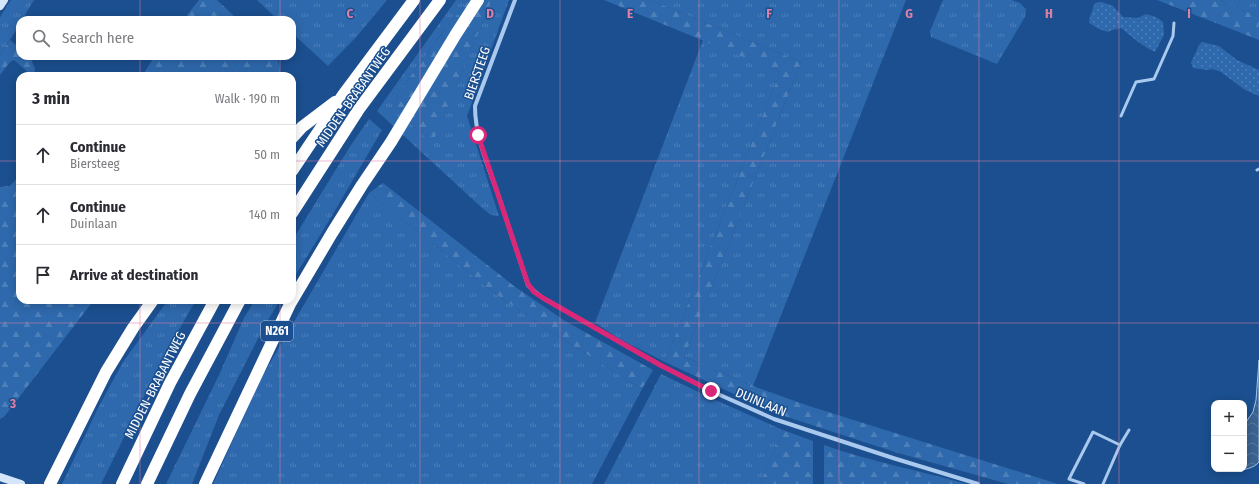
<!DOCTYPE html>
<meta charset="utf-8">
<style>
body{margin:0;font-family:"Fira Sans Condensed",sans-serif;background:#f7f7f7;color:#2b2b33}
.controls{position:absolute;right:12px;bottom:12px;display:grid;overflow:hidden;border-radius:8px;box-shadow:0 2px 10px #0003}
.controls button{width:36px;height:36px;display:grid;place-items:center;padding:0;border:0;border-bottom:1px solid #e1e1e2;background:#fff;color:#2b2b33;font:20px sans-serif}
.stop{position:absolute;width:12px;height:12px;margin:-9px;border:3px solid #db2777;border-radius:50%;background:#fff}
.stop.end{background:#db2777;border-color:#fff;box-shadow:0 1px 4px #0008}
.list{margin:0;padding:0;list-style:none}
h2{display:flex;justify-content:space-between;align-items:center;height:52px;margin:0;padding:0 16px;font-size:17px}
h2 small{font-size:13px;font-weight:400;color:#7c7c81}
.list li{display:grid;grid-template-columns:26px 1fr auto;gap:12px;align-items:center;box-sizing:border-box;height:60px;padding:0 16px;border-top:1px solid #e1e1e2}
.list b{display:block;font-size:15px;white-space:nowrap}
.list p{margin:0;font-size:13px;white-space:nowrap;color:#7c7c81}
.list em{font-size:13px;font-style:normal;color:#7c7c81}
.icon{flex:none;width:22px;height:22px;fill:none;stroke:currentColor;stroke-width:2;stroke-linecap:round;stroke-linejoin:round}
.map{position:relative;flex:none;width:1259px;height:484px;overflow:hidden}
.search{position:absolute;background:#fff;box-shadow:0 2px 10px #0003;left:16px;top:16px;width:280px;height:44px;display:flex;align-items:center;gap:10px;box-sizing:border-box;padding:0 14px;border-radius:12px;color:#7c7c81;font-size:15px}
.panel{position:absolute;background:#fff;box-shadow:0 2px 10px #0003;left:16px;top:72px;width:280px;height:232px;border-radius:12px}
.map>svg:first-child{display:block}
.grass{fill:url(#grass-tufts)}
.forest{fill:url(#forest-firs)}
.park{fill:url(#park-dots)}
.water{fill:url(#water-waves);stroke:#9cc4f0}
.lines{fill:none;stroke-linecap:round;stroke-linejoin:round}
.lane{stroke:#a9c9ee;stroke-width:3}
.street{stroke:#a9c9ee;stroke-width:4}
.secondary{stroke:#d6e6fa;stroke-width:8}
.highway{stroke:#fff;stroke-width:12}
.route{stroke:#db2777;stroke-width:5}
.grid{fill:none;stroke:#dd80a5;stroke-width:1;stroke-opacity:0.55}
.labels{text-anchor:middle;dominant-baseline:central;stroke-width:3;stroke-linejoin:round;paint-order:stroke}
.shield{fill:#1b4f8f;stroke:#bbcadd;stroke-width:1}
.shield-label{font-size:12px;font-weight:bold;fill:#fff}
.street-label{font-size:13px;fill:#fff;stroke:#1b4f8f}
.grid-label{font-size:13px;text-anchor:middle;font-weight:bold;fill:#dd80a5;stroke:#1b4f8f;stroke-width:3;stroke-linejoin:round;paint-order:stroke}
</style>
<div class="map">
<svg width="1259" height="484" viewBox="0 0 1259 484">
<defs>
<pattern id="grass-tufts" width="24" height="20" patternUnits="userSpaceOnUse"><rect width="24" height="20" fill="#2e69ad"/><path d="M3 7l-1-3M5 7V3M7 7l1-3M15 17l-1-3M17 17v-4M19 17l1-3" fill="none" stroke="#4d80b9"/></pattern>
<pattern id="forest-firs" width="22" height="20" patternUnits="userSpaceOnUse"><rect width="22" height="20" fill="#2e69ad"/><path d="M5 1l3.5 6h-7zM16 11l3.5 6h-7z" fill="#4d80b9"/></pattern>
<pattern id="park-dots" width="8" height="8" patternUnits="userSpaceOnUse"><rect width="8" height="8" fill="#2e69ad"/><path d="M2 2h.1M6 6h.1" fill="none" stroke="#4d80b9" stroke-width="1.8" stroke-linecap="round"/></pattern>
<pattern id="water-waves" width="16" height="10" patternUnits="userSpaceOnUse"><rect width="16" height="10" fill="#3c6290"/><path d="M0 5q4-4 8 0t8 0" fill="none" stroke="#597aa1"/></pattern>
</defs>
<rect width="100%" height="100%" fill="#1b4f8f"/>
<!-- grass -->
<g class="grass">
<polygon points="11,0 34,0 22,20 20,20 20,24 0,55 0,17"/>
<polygon points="257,0 387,0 358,35 328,66 292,33 292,20 278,20"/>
<polygon points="456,0 469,0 439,37 397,95 396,104 410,123 432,143 492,0 509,0 467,116 499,216 491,215 482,208 377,111"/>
<polygon points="650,0 906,0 753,386 684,357 801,62"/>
<polygon points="943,0 1012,0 1020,3 1026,9 1025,17 997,64 931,37 930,31"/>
<polygon points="1220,0 1259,0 1259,17"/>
<polygon points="703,40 780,72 665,362 620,339 595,323"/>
<polygon points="369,119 382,130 330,219 292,281 292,241 351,145"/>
<polygon points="369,193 493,292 545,328 642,389 592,484 213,484 263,375"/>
<polygon points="168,300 196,300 166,352 101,484 62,484 98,408 123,362"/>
<polygon points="255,300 280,300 265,325 219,415 192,484 166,484 219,375 244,318"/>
<polygon points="661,374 711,398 783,430 760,484 604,484"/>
</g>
<!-- forest -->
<g class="forest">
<polygon points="199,0 217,0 238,20 183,20"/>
<polygon points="469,0 492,0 432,144 410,123 396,104 397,95 439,37"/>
<polygon points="604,0 650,0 801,62 684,357 753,386 809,406 1058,484 1008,484 898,453 775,413 665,362 780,72"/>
<polygon points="1157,0 1220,0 1259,17 1259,40"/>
<polygon points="10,40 20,48 20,56 30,56 35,69 34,73 30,74 14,60 10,62 0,75 0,55"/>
<polygon points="155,56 276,56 277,57 280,70 279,76 142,76"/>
<polygon points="20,175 20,300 94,300 4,417 0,419 0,187 10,186"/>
<polygon points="383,183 514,286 565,321 653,370 642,389 545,328 493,292 369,193"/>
<polygon points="783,430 813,441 813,484 760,484"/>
<path d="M824,445C871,462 919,470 966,484H824Z"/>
</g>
<!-- park -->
<g class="park">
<path d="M1102,2L1113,6L1123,17L1138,18L1146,14L1156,17L1163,22L1164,35L1155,52C1142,46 1132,37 1121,28L1112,30L1108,32L1099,29L1089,23L1090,16L1095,3Z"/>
<polygon points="1202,42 1219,46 1237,60 1259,70 1259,96 1245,90 1221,72 1213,69 1207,70 1193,68 1191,63 1199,45"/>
</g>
<!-- water -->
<path class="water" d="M1259,360V462C1254,468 1243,471 1236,469H1244V425L1253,412L1256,400Z"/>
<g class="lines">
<!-- lane -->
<g class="lane">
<polyline points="1121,116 1136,82 1154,79 1173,36 1174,23"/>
<polyline points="1257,170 1259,169"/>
<polyline points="1084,484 1069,479 1093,432 1120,445"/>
<polyline points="1103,484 1120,445 1129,430"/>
</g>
<!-- street -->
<path class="street" d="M515,0L475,106C475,137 488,166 498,194C508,224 518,255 528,285L534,291L543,298L660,365L711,391L774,419L893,458L978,484"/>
<!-- secondary -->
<g class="secondary">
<polyline points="0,6 4,0"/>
<polyline points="0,477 21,484"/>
</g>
<!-- highway -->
<g class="highway">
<polyline points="292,138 302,127 335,102"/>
<polyline points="292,171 343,95 414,0"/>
<polyline points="292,213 359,109 440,0"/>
<polyline points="50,484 106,372 133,328 153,300"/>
<polyline points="122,484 170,383 215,300"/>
<polyline points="147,484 190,394 240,300"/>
<polyline points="205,484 290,304 332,233 362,185 391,142 456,34 478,0"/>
</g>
</g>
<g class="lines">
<!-- route -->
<polyline class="route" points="478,135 528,284 534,292 543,298 660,365 711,391"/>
</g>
<!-- grid -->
<path class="grid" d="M140,0V20M280,0V20M420,0V484M560,0V484M699,0V484M839,0V484M979,0V484M1119,0V484M140,56V76M280,56V76M0,161H20M292,161H1259M140,300V484M280,300V484M0,323H1259"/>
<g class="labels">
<!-- shield labels -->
<rect class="shield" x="261" y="321" width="32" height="20" rx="3"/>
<g class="shield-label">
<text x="277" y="331">N261</text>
</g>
<!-- street labels -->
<g class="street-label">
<text transform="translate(477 73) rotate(-71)">BIERSTEEG</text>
<text transform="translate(353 97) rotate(-55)">MIDDEN-BRABANTWEG</text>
<text transform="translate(155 385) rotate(-63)">MIDDEN-BRABANTWEG</text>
<text transform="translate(761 402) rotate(23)">DUINLAAN</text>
</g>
</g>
<g class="grid-label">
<text x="350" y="18">C</text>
<text x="490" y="18">D</text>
<text x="630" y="18">E</text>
<text x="769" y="18">F</text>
<text x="909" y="18">G</text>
<text x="1049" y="18">H</text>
<text x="1189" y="18">I</text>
<text x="13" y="408">3</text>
</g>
</svg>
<div class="controls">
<button>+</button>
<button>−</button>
</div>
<div class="stop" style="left:478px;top:135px"></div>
<div class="stop end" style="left:711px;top:391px"></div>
<div class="search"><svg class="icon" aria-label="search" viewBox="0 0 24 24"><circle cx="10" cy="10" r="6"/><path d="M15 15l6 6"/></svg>Search here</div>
<section class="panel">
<h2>3 min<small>Walk · 190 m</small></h2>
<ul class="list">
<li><svg class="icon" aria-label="ahead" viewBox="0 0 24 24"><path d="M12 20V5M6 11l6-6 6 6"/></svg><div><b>Continue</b><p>Biersteeg</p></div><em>50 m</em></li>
<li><svg class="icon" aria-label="ahead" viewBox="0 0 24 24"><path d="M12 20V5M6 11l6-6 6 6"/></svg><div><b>Continue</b><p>Duinlaan</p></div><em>140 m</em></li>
<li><svg class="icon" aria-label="arrive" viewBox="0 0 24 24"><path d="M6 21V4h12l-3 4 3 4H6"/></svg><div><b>Arrive at destination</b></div></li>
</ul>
</section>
</div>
